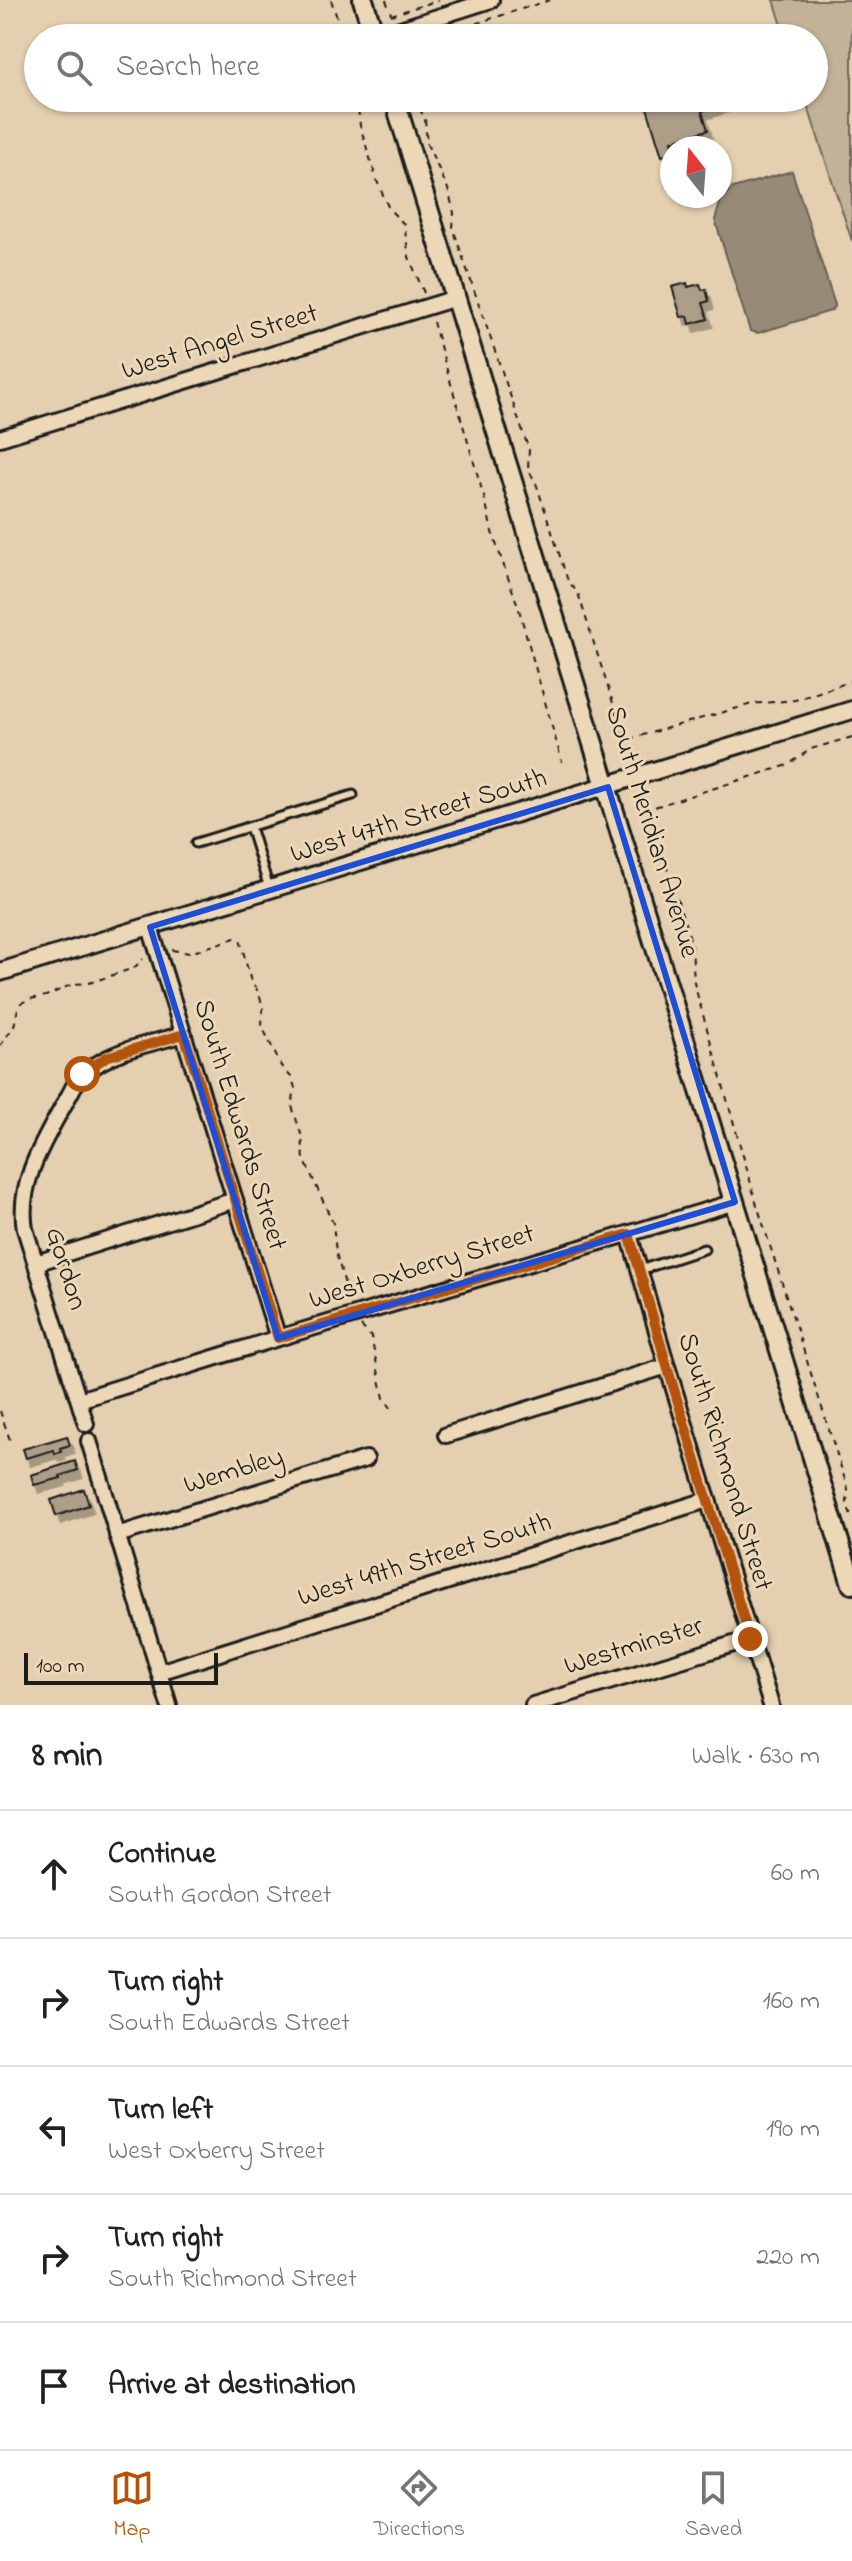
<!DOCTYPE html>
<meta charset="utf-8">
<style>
body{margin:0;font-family:"Indie Flower",sans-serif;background:#f6f6f6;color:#202124}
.compass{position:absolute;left:660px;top:136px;width:72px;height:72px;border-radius:50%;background:#fff;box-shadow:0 2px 6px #0004;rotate:343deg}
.scale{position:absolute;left:24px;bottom:20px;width:194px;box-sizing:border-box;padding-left:8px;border:4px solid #1c1c1c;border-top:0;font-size:22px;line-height:28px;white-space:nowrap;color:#1c1c1c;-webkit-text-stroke:6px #ecd8b6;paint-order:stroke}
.stop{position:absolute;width:24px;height:24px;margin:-18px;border:6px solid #b45309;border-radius:50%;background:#fff}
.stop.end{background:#b45309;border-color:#fff;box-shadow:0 2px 8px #0008}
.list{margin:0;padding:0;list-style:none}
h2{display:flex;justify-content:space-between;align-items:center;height:104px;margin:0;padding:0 32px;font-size:34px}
h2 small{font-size:26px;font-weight:400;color:#757577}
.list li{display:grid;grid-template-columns:52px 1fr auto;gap:24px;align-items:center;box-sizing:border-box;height:128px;padding:0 32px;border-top:2px solid #e0e0e0}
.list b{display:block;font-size:30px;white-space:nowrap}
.list p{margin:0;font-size:26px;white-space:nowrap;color:#757577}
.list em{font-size:26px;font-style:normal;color:#757577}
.icon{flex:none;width:44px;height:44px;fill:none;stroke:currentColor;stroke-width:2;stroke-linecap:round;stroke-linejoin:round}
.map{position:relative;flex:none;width:852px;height:1705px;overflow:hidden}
.search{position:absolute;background:#fff;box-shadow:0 2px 6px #0004;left:24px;right:24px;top:24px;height:88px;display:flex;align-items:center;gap:20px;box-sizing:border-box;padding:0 28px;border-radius:44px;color:#757577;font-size:30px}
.sheet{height:744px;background:#fff}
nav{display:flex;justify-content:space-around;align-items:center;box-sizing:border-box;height:112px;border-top:2px solid #e0e0e0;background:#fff;font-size:22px;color:#757577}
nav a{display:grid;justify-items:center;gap:4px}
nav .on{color:#b45309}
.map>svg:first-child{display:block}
.green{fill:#c2b297;stroke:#6f675a;stroke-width:2}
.water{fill:#978b77;stroke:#665f53;stroke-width:2}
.building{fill:#ac9e87;stroke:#1c1c1c;stroke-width:2;filter:url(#shadow)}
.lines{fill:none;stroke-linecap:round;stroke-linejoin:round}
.service-casing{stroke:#1c1c1c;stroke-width:13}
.minor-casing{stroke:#1c1c1c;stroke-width:20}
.tertiary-casing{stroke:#1c1c1c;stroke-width:22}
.secondary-casing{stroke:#1c1c1c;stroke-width:24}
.path{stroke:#1c1c1c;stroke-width:2;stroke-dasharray:6 6;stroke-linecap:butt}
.service{stroke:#ecd8b6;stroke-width:7}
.minor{stroke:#ecd8b6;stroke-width:14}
.tertiary{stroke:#ecd8b6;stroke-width:16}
.secondary{stroke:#ecd8b6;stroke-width:18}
.route{stroke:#b45309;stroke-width:10}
.marked{fill:none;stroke:#1d4ed8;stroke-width:6;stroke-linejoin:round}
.labels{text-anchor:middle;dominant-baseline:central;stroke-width:6;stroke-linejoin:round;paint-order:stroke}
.street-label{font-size:28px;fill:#1c1c1c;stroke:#ecd8b6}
</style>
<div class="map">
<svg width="852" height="1705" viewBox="0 0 852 1705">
<defs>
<filter id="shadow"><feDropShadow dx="4.5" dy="8" stdDeviation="0" flood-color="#0004"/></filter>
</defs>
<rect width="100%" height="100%" fill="#e4d0b0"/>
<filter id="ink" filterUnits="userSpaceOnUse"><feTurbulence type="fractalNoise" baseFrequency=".0125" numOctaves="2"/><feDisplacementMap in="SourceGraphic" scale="16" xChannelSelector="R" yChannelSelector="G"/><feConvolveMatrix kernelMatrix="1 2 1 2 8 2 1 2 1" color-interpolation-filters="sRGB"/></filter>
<g filter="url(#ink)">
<!-- green -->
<polygon class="green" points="774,0 852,0 852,241 805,98 814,98 814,38 786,38"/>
<!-- water -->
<polygon class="water" points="792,171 835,305 831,311 758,333 750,331 715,220 722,197 733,188"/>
<!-- building -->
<g class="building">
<polygon points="644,98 733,98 733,101 702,111 708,130 672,141 674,148 672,153 662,156"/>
<polygon points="687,283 688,287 700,284 702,290 706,289 709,301 703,303 708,319 690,324 688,316 681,317 672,287"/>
<polygon points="67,1436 70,1445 60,1448 61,1452 55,1454 54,1450 26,1458 23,1449"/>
<polygon points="75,1461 78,1470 60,1476 61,1478 34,1485 31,1475"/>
<polygon points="84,1489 89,1505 56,1516 51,1500"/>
</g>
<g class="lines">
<!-- service casing -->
<g class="service-casing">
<g id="service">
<polyline points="250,827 269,888"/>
<polyline points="196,843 353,795"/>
<polyline points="640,1270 704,1249"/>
</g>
</g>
<!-- minor casing -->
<g class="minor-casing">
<g id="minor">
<polyline points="375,37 491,0"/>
<polyline points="0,438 456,298"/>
<polyline points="150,927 278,1338"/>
<polyline points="629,1234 667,1366 771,1705"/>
<polyline points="36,1263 235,1200"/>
<polyline points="79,1400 278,1338 735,1202"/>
<path d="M86,1424L25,1229C16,1177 51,1131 74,1086C99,1051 144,1046 184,1034"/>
<polyline points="446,1435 667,1366"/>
<polyline points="89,1441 169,1705"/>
<polyline points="117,1535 366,1459"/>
<polyline points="159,1672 707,1500"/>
<polyline points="533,1705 750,1639"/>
</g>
</g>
<!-- tertiary casing -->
<g class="tertiary-casing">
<polyline id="tertiary" points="0,972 852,710"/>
</g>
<!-- secondary casing -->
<g class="secondary-casing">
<g id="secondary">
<polyline points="363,0 375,38"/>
<polyline points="394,98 852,1584"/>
</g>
</g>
<!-- path -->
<g class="path">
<polyline points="331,0 344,38"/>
<polyline points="386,0 391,14"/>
<polyline points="391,15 439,0"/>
<polyline points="430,38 550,0"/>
<polyline points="357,98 360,126 377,181 389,209 404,224 409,257 424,293"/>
<polyline points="414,98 425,119 427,144 448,189 454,213 453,228 462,255 529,450 528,469 536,483 568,581 578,593 625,741"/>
<polyline points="433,322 486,504 492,532 518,606 562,762"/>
<polyline points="852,737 811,749 788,765 648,809 692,945 694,983 757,1205 848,1489 847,1503 852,1520"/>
<polyline points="629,739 752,704 795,700 852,681"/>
<polyline points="172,950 190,953 235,938 240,939 251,982 258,991 263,1007 262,1026 281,1066 292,1078 295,1088 292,1106 302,1137 304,1159 333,1223 336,1253 350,1302"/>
<polyline points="0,1046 14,1026 19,1004 30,999 46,996 73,984 89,983 134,968 143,959"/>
<polyline points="361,1326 371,1337 384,1398 391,1408"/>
<polyline points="0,1411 11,1443"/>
</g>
<!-- service -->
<use href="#service" class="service"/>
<!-- minor -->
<use href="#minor" class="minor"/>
<!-- tertiary -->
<use href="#tertiary" class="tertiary"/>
<!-- secondary -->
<use href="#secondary" class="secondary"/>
</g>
</g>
<g class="lines" filter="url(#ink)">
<!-- route -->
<polyline class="route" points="82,1074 106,1057 184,1034 278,1338 629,1234 667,1366 750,1639"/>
</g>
<!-- marked area -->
<path class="marked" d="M608,787L735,1202L278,1338L150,927Z"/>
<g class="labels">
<!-- street labels -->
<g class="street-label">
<text transform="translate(220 343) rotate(-17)">West Angel Street</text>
<text transform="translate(419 817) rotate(-17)">West 47th Street South</text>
<text transform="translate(651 832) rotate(73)">South Meridian Avenue</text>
<text transform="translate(239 1125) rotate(73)">South Edwards Street</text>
<text transform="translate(422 1268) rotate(-17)">West Oxberry Street</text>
<text transform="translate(65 1269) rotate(73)">Gordon</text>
<text transform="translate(724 1462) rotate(73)">South Richmond Street</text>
<text transform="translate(234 1472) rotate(-17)">Wembley</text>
<text transform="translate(425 1561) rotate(-17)">West 49th Street South</text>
<text transform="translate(634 1647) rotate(-17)">Westminster</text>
</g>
</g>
</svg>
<svg class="compass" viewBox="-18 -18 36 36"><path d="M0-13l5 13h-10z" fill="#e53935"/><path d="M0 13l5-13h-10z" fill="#757577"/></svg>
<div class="scale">100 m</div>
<div class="stop" style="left:82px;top:1074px"></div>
<div class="stop end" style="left:750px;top:1639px"></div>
<div class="search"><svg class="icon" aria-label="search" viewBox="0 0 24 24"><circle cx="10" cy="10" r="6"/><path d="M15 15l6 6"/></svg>Search here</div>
</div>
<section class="sheet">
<h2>8 min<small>Walk · 630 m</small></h2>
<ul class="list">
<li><svg class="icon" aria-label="ahead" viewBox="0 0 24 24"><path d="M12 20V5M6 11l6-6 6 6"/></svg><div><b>Continue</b><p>South Gordon Street</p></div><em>60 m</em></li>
<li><svg class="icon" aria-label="right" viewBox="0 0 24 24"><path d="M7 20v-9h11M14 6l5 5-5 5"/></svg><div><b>Turn right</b><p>South Edwards Street</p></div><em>160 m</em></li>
<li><svg class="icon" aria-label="left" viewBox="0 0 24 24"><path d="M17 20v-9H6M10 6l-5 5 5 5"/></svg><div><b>Turn left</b><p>West Oxberry Street</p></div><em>190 m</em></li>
<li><svg class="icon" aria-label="right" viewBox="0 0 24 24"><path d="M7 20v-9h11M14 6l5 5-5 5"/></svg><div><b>Turn right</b><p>South Richmond Street</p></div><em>220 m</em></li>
<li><svg class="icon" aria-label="arrive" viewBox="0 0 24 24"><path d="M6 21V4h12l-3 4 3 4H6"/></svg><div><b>Arrive at destination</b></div></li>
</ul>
</section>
<nav>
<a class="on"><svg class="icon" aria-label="map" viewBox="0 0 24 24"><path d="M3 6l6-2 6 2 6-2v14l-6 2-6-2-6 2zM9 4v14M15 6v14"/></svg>Map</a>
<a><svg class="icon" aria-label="directions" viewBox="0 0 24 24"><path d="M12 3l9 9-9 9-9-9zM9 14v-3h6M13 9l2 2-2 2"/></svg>Directions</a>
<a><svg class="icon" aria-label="saved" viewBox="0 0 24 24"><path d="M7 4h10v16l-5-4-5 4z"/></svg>Saved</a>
</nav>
